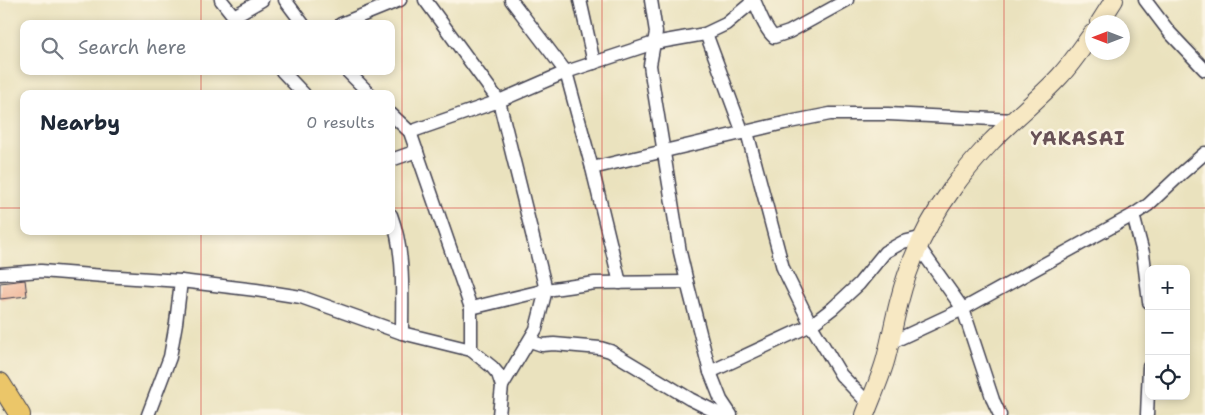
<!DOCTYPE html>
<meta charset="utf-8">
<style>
body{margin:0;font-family:"Shantell Sans",sans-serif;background:#f6f6f7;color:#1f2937}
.controls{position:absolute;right:15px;bottom:15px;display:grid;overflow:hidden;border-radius:10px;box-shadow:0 2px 8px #0003}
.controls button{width:45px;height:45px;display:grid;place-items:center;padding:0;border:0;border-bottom:1px solid #e0e1e3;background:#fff;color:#1f2937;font:25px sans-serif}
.compass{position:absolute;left:1085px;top:15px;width:45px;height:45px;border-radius:50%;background:#fff;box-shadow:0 2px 8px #0003;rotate:270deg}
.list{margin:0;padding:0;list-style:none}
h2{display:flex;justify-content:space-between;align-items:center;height:65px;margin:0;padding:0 20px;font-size:21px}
h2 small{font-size:16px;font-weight:400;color:#747a83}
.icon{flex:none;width:28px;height:28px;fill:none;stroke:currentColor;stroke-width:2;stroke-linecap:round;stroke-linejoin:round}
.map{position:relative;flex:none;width:1205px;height:415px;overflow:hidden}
.search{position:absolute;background:#fff;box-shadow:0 2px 8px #0003;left:20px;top:20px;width:375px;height:55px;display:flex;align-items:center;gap:12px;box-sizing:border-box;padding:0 18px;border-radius:10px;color:#747a83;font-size:19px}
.panel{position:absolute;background:#fff;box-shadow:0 2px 8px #0003;left:20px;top:90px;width:375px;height:145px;border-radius:10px}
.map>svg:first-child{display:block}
.building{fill:#eeaa8b}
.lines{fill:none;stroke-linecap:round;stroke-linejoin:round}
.street-casing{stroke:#403f4f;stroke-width:15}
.secondary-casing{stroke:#403f4f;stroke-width:20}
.primary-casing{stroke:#403f4f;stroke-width:22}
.street{stroke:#fff;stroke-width:12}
.secondary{stroke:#f7e8c3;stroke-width:18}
.primary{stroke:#ebc669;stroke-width:20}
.grid{fill:none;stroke:#d62828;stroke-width:1;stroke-opacity:0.55}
.labels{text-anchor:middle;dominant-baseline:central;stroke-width:5;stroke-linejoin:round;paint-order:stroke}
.district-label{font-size:19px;font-weight:bold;letter-spacing:1px;fill:#695257;stroke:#fcf5e5}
</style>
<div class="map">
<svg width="1205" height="415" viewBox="0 0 1205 415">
<rect width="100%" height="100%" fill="#fcf5e5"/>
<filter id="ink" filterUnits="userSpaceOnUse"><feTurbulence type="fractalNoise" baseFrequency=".02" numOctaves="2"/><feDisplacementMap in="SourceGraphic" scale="10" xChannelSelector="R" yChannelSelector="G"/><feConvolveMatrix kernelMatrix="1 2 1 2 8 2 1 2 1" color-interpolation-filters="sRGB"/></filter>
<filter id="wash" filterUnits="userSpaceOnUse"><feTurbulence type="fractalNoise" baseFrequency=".0096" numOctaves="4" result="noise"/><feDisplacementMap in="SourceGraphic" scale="20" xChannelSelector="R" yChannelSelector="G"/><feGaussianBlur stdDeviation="1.12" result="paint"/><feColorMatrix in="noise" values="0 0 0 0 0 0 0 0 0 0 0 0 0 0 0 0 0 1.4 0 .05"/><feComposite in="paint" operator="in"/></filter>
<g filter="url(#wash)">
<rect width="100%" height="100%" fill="#eae2be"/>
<g id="blocks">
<!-- building -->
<polygon class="building" points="25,280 27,296 0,299 0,283"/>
</g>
</g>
<g filter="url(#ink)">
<use href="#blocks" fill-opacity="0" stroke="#403f4f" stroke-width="1"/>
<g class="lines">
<!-- street casing -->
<g class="street-casing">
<g id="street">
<polyline points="221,0 240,24"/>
<polyline points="285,0 303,24"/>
<polyline points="425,0 499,101 546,290 536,329 502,386 499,415"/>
<polyline points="511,0 566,72 592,168 620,283"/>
<polyline points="580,0 594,63"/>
<polyline points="651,0 656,32 650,65 652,79 680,252 687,282 710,372 721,400 731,415"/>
<path d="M754,0C759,11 765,30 774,37L789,32L847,0"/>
<polyline points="1145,0 1170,33 1205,70"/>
<polyline points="234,16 262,0"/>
<polyline points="341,24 400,0"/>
<polyline points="705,34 707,36 743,133"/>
<polyline points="282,71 304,94"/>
<polyline points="347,71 370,94"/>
<polyline points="391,114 410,132 471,308 471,350"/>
<polyline points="410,132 499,101 566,72 654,43 705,34 726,24 750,4 751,0"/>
<polyline points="747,132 783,268 811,325 841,375 869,404"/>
<polyline points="391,160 417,151"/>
<polyline points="592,168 784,123 830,114 888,114 1015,120"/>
<path d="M391,215C405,252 402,294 402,333"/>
<polyline points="1133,215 1143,253 1149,302"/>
<polyline points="919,247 963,309 993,400 1000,415"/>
<polyline points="0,274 41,271 104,276 181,281 256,290 301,297 402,333 471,350 492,367 498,374 502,386"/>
<polyline points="471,308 546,290 595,283 687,282"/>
<polyline points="530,341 542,345 554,344 600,348 610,351 690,399 722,415"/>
<polyline points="890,343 963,309 1133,215 1148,205 1182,173 1205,153"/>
<polyline points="710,372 811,325 833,308 859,284 885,252 903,242 924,237"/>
<polyline points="148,415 170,357 176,323 181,281"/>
<polyline points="1147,415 1149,367"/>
</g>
</g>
<!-- secondary casing -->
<g class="secondary-casing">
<g id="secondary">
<polyline points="1100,22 1114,0"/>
<path d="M865,415C872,396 881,377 886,358C891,339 894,321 899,302C909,262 928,222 952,189C964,172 977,157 991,142C1013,119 1039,99 1060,76C1072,63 1082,48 1092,34"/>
</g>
</g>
<!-- primary casing -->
<g class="primary-casing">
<polyline id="primary" points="0,383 20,415"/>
</g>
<!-- street -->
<use href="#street" class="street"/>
<!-- secondary -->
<use href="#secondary" class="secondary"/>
<!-- primary -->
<use href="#primary" class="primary"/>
</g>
</g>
<!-- grid -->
<path class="grid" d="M201,0V24M402,0V415M602,0V415M803,0V415M1004,0V415M201,71V94M0,208H24M391,208H1205M201,231V415"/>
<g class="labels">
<!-- district labels -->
<g class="district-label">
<text x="1078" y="138">YAKASAI</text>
</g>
</g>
</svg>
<div class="controls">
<button>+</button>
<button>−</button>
<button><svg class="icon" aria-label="locate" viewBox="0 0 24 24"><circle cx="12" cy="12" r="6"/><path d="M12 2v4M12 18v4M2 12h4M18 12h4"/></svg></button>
</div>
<svg class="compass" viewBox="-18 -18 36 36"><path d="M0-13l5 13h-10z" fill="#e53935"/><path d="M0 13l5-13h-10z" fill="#747a83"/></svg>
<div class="search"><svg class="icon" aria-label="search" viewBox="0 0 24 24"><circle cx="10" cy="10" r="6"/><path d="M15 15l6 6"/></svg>Search here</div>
<section class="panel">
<h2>Nearby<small>0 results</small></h2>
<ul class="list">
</ul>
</section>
</div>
